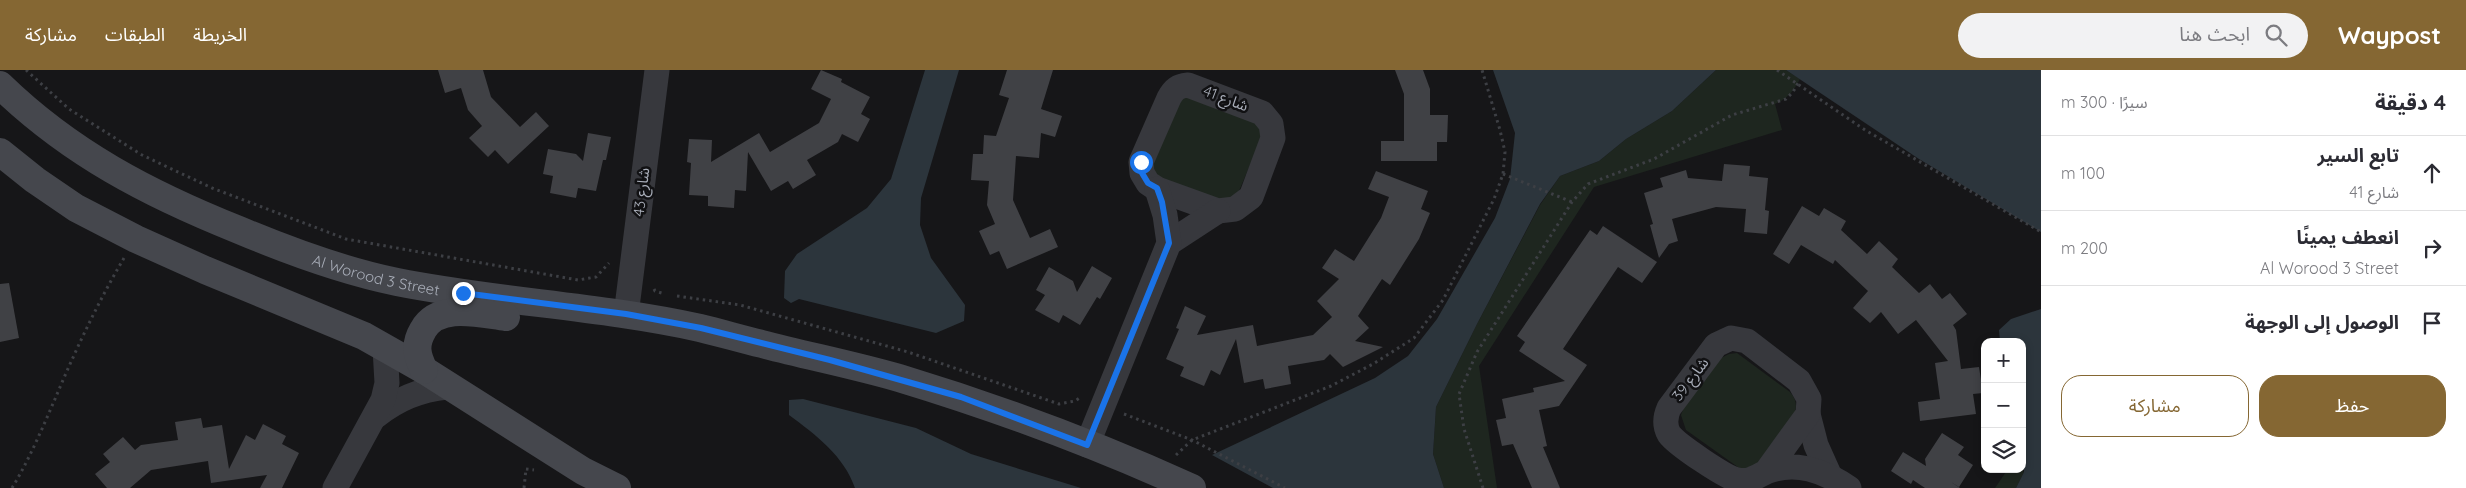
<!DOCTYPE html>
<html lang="ar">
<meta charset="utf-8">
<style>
body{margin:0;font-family:Quicksand,"Noto Sans Arabic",sans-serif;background:#f2f2f3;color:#2b2b33;direction:rtl}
.controls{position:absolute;right:15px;bottom:15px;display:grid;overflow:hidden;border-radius:10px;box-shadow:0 2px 8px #0003}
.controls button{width:45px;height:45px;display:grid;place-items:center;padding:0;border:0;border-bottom:1px solid #e1e1e2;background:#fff;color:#2b2b33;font:25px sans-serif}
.stop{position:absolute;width:15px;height:15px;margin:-11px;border:4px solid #1a73e8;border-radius:50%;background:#fff}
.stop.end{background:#1a73e8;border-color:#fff;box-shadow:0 1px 5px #0008}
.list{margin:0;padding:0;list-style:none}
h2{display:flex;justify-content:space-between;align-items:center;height:65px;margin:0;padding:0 20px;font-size:21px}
h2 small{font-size:16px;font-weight:400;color:#7c7c81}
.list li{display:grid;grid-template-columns:32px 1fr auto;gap:15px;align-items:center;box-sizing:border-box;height:75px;padding:0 20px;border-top:1px solid #e1e1e2}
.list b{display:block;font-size:19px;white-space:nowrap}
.list p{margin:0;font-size:16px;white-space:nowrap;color:#7c7c81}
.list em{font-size:16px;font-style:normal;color:#7c7c81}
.actions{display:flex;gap:10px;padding:15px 20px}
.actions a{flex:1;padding:11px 0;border:1px solid #856733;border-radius:20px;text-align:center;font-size:18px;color:#856733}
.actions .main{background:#856733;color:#fff}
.icon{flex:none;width:28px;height:28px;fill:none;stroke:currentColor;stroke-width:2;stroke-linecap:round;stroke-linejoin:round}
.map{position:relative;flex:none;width:2041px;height:418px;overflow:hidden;direction:ltr}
header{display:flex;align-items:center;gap:30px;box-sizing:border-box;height:70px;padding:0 25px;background:#856733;color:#fff}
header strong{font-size:24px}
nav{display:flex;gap:28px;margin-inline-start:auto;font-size:18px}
.search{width:350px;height:45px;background:#f2f2f3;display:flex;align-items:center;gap:12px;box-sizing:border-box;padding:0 18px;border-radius:28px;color:#7c7c81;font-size:19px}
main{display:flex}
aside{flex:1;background:#fff}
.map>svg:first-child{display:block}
.green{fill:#1e261f}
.water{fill:#2c353c}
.building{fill:#404145}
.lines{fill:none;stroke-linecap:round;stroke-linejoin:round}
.path{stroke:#3d3f44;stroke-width:3;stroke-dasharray:2.5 4;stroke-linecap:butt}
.street{stroke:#37383d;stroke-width:25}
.secondary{stroke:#45474d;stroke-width:28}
.route{stroke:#1a73e8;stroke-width:6}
.labels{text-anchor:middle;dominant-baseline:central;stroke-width:5;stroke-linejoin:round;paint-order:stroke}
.street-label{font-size:15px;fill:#a8adb8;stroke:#111113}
</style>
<header>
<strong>Waypost</strong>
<div class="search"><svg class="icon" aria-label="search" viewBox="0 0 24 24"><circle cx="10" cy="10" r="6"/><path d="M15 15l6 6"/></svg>ابحث هنا</div>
<nav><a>الخريطة</a><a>الطبقات</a><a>مشاركة</a></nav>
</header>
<main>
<aside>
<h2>4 دقيقة<small>سيرًا · 300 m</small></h2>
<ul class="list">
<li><svg class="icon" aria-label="ahead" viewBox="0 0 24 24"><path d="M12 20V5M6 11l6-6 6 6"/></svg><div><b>تابع السير</b><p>شارع 41</p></div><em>100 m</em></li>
<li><svg class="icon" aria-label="right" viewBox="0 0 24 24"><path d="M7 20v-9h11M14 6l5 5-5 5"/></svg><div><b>انعطف يمينًا</b><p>Al Worood 3 Street</p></div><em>200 m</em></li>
<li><svg class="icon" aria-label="arrive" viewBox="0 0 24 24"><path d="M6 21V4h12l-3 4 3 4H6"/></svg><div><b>الوصول إلى الوجهة</b></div></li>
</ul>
<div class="actions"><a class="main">حفظ</a><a>مشاركة</a></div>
</aside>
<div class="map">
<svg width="2041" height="418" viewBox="0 0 2041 418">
<rect width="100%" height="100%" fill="#161618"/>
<!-- green -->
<g class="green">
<path d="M1716,0H1786L1800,9C1793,22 1788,28 1775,34L1782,60L1594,117L1479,296L1497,418H1444L1433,384L1436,337L1477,254L1540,135L1560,106L1599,91L1626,69L1672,41Z"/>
<polygon points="1188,23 1260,52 1261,69 1239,121 1226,132 1161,109 1151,96 1175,32"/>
<path d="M1737,283L1790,322C1797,330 1797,336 1794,347L1757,395L1742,400L1686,360L1681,345L1684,337L1721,288L1729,284Z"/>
<polygon points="2008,399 2020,399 2024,402 2016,418 1995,418"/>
</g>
<!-- water -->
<g class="water">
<polygon points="925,0 959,0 921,128 920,155 931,188 965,235 964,251 936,263 799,229 791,233 784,228 785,201 797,184 867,138 891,109"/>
<polygon points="1493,0 1716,0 1672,41 1626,69 1599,91 1560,106 1540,134 1477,254 1436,337 1433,384 1444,418 1273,418 1212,385 1375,308 1408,286 1437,249 1495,148 1510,109 1515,63"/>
<polygon points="1786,0 2041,0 2041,162 1919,89"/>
<polygon points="2041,239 2041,418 2016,418 2024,402 2022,272 2000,272 1999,260 2011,249"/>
<path d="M803,329L916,358L971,384L1081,418H855C844,386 816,365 789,345V330Z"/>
</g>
<!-- building -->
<g class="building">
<polygon points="438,0 483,0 491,27 520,57 536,42 549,56 508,94 495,80 488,87 469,68 482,56 468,40 461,18 445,23"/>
<polygon points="821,0 842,9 841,12 870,27 861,44 870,49 858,72 842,64 838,72 807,90 816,105 793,119 788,111 771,121 748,82 746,121 735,120 734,138 708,136 708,126 689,125 691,93 687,92 689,69 712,70 711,92 759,63 770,82 819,53 831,29 811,19"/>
<polygon points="1007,0 1053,0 1041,39 1062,46 1055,67 1041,63 1039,88 1016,86 1013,130 1030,168 1050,159 1058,177 1007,199 999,181 990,185 979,161 995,154 987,135 989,111 971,110 973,84 983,84 984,65 996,66 1009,28 999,25"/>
<polygon points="1395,0 1423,0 1430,19 1430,45 1448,45 1447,72 1437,72 1437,91 1381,91 1381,71 1404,71 1404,24"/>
<polygon points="588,63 611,67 606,90 603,90 596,121 578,118 576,128 550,123 553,106 543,104 548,79 576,84 583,91"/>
<polygon points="1724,94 1750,96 1749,106 1768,108 1765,140 1769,141 1767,164 1744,162 1746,139 1716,137 1672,149 1678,171 1669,174 1659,188 1650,155 1653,154 1644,123 1663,117 1660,108 1686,100 1688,108 1722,111"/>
<polygon points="1376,101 1428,121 1421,139 1430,143 1419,169 1390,215 1382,209 1358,246 1369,258 1355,271 1383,277 1343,297 1330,284 1324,290 1288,296 1291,314 1265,319 1263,309 1244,313 1236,269 1220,305 1211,300 1204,316 1180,306 1184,297 1166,289 1179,259 1176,258 1185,236 1206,246 1197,265 1253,255 1257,276 1313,265 1332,247 1317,231 1339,209 1322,198 1335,179 1354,191 1381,148 1389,127 1368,119"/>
<polygon points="1802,136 1819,146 1824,138 1846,151 1841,160 1867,184 1879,171 1898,189 1892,197 1919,223 1930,214 1942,229 1950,223 1967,244 1953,255 1956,260 1961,299 1979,297 1983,323 1973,324 1976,344 1920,351 1918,332 1940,329 1935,293 1948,291 1916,250 1898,264 1881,242 1870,253 1853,238 1868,221 1835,190 1833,194 1801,175 1789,194 1773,184"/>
<polygon points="1603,156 1657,192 1642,213 1618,197 1563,279 1587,295 1559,336 1539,340 1547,376 1543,377 1560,418 1532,418 1513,374 1502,376 1496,350 1506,348 1502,329 1534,322 1533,318 1565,311 1519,281 1525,272 1517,266 1590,160 1597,165"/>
<polygon points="1092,196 1112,208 1100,229 1097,227 1080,255 1063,245 1059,253 1035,240 1045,225 1036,220 1049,197 1073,211 1077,222"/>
<polygon points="9,213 19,268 0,272 0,214"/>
<polygon points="201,348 203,358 222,355 229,399 246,365 255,370 263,354 286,366 282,374 299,383 282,418 260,418 267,405 211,413 208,391 151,400 130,418 107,418 95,404 110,392 103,384 123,367 135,380 141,375 178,370 175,352"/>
<polygon points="1942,363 1964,377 1958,385 1973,395 1959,417 1951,412 1960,418 1925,418 1913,410 1911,414 1891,401 1903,382 1926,396 1925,389"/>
</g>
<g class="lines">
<!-- path -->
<g class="path">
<polyline points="26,0 69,39 142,85 212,118 346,169 578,210 596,207 609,193"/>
<polyline points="1777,0 1865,60 2041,162"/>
<polyline points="1503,104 1572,132"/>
<polyline points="654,219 655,221 665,224"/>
<polyline points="677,226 740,235 908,282 1059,334 1075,331 1081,327"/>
<polyline points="1124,344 1192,370 1285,418"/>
<polyline points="1176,385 1192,370 1331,316 1373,294 1414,268 1443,230 1494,129 1503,104 1505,82 1500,60 1482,0"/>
<polyline points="526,399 534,400"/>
<path d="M12,418C29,390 42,359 55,329C75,281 98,232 124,188"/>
<polyline points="524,418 526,399"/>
<polyline points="1483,418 1464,359 1459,324 1477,282 1572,132 1588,114 1654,89 1732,45 1786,29 1793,22 1798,13"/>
</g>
<!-- street -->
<g class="street">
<path d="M1188,15L1262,43L1271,54L1273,68L1251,127L1235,139L1218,141L1157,119L1148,113L1142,103L1141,92L1169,28C1174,19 1178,16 1188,15Z"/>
<polyline points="1169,173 1218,141"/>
<polyline points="626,245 657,0"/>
<polyline points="1808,344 1816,375 1829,404"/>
<path d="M376,346C398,329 419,320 447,317"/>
<polyline points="1087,375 1169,173 1165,145 1157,119"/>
<path d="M1766,402L1808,344L1809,329L1799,311L1747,271L1731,268L1716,275L1669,338C1665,347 1664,355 1669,364C1676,374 1726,408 1738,410C1750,412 1756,407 1766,402C1796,390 1824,401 1849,418"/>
<polyline points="335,418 383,330 387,313 385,278"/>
</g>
<!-- secondary -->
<g class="secondary">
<path id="s1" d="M0,15C70,83 149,124 239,160C289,181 343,201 397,212C497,232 600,236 700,258C721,263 741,269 762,274C808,286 854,295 899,308C998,338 1097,375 1192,418"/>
<polyline points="0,82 35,110 76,138 136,169 205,200 364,266 424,300 583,401 617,418"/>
<path d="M424,300C417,286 414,275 423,260C438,232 481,244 506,247"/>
</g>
</g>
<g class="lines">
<!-- route -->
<polyline class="route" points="463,223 626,244 701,258 830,290 961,327 1087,375 1169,173 1162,132 1157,118 1148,113 1142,103 1141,92"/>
</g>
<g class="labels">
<!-- street labels -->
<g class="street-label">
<text transform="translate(1226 28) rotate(21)">شارع 41</text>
<text transform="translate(641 122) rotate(-83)">شارع 43</text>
<text stroke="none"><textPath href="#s1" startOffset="426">Al Worood 3 Street</textPath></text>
<text transform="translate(1690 309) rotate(-53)">شارع 39</text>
</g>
</g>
</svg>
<div class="controls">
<button>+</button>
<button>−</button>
<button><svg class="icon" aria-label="layers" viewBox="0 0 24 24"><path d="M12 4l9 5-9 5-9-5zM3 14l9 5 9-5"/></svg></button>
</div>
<div class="stop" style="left:1141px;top:92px"></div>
<div class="stop end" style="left:463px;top:223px"></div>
</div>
</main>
